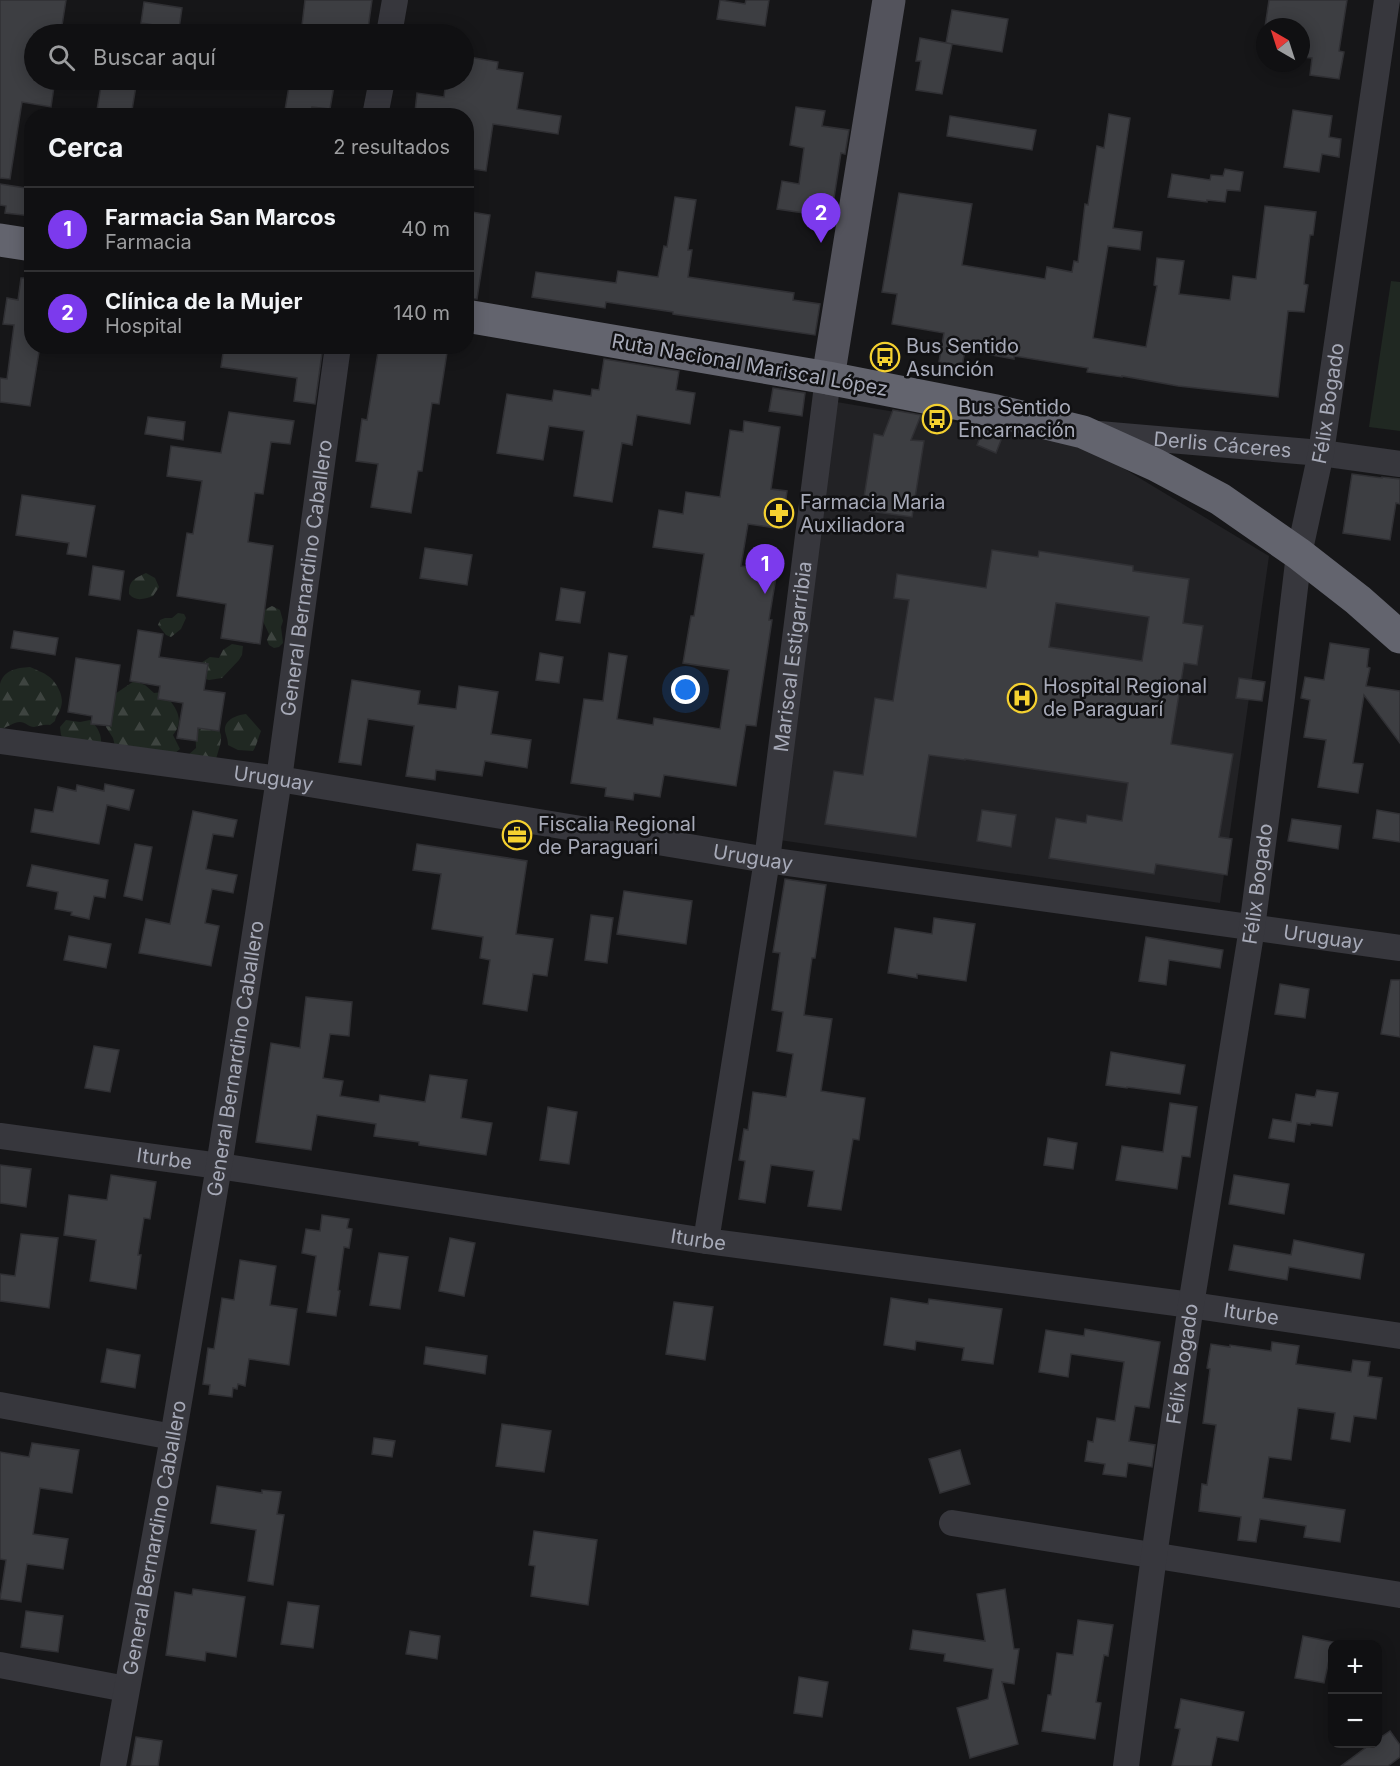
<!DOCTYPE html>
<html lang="es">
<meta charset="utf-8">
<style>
body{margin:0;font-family:Inter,sans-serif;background:#1e1e20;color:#f1f3f6}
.controls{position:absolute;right:18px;bottom:18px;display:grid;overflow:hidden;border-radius:12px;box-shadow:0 3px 15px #0003}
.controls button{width:54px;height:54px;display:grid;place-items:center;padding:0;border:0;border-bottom:2px solid #303032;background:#101012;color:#f1f3f6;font:30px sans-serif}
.compass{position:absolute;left:1256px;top:18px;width:54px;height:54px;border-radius:50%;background:#101012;box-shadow:0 3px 15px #0003;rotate:321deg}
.you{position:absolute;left:686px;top:690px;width:21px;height:21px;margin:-15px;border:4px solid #fff;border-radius:50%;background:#1a73e8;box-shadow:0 0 0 9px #1a73e833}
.badge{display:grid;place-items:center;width:39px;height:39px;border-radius:50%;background:#7c3aed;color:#fff;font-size:20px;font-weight:700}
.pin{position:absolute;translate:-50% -50px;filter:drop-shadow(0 2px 3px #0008)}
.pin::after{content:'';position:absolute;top:32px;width:21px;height:18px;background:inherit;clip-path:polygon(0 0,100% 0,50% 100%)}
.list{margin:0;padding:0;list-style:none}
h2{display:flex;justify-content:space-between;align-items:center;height:78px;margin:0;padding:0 24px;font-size:26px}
h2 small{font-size:20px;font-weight:400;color:#9c9d9f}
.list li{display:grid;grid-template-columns:39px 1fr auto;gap:18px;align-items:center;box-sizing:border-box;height:84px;padding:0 24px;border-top:2px solid #303032}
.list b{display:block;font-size:22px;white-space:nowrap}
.list p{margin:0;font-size:20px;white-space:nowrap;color:#9c9d9f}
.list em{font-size:20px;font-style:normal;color:#9c9d9f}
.icon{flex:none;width:33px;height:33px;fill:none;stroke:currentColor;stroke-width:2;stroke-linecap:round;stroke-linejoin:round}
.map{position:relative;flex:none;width:1400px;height:1766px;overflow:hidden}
.search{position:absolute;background:#101012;box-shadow:0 3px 15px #0003;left:24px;top:24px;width:450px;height:66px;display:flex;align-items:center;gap:15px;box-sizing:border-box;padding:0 21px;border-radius:33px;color:#9c9d9f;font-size:22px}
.panel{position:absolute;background:#101012;box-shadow:0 3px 15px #0003;left:24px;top:108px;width:450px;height:246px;border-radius:24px}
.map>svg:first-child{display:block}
.built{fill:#222225}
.forest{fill:url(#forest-firs)}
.garden{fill:#202822}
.building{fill:#3d3e42;stroke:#303034;stroke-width:1.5;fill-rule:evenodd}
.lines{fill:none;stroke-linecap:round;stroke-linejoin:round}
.street{stroke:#37373d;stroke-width:26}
.primary{stroke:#53535c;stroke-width:33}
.highway{stroke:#63646e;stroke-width:33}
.labels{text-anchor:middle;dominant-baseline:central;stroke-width:5;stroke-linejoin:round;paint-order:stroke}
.poi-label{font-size:20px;fill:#a7aab8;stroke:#111113;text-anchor:start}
.street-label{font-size:20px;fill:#a7aab8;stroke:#111113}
</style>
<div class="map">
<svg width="1400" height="1766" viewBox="0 0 1400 1766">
<defs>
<pattern id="forest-firs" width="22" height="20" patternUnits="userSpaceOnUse" patternTransform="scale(1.5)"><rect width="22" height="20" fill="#202822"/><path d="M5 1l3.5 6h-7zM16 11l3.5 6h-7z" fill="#3e4440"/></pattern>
</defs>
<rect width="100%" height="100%" fill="#161618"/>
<!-- built -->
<polygon class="built" points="831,401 1083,444 1269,556 1220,903 779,840"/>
<!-- forest -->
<g class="forest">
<path d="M146,573L155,578L159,587L153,596C144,599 136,602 129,594C129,580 134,579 146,573Z"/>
<polygon points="272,606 280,610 283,621 281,627 283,643 279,647 274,648 269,645 267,640 269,634 260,615 266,609"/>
<polygon points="178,613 184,614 186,618 181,629 171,637 166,635 158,625 160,620 165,618 172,618"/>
<polygon points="232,644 243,646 242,655 239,660 222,678 209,680 202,678 199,673 201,663 210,657 219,658 223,650"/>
<path d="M30,667C36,670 43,672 48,676C56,681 65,697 61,707C60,712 56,715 55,721L50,725C43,724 40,726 34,727C29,727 25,722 20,722C13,722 7,728 0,729V684C4,670 16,668 30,667Z"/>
<path d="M134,681L145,685L154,693L163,692C175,706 186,719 173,735L180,749L174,754L115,746L113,738L106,727L115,694Z"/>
<path d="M246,714L261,731C258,738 257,745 253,751L238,750L228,745C228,739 226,736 225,731C224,719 238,715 246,714Z"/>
<path d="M195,718L214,722C216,726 220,731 221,735C222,745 216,755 215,765L187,756L196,748Z"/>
<path d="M66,720L80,722L90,720C98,727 102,735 101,745L65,740L61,735L60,727Z"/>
</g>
<!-- garden -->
<polygon class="garden" points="1391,281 1400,282 1400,431 1369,427"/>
<!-- building -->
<g class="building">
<polygon points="0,0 66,0 61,32 49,30 49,34 34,34 34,80 55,80 51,107 22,102 10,179 0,178"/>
<polygon points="305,0 372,0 368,29 361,28 360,34 301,34"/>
<polygon points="720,0 745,4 746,0 769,0 765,26 717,19"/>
<polygon points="1269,0 1347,0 1339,51 1344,52 1339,79 1310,75 1312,58 1301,57 1301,27 1265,27"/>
<polygon points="144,2 182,8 179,29 141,23"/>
<polygon points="952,10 1008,19 1002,52 946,43"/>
<polygon points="920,38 952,44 942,94 916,90 921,61 916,61"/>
<polygon points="464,56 498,62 497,69 523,73 517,109 561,116 558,134 493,124 486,171 466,168 466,116 437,116 415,112 417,93 444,97 446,80 464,80"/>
<polygon points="102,80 137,80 131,116 96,116"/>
<polygon points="290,80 335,80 330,109 312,107 311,116 284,116"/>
<polygon points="796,107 825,111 822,126 849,130 845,154 841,153 831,217 777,209 782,181 799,184 804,148 790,145"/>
<polygon points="1293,110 1332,116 1329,137 1341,139 1339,157 1322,154 1319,172 1284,167"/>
<polygon points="1109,114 1130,118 1113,228 1142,232 1140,250 1108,246 1093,338 1146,347 1157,286 1154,285 1157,258 1184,261 1179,294 1230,300 1233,276 1256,279 1265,206 1316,212 1313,235 1310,235 1304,284 1308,285 1304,312 1288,311 1278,397 1178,386 1122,376 1122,377 1087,372 1088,368 1014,356 1014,359 965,350 962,366 939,362 944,333 892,324 897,294 882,292 899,193 972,204 962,265 1045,279 1047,267 1072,272 1074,261 1078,262 1085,204 1088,205 1097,146 1104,148"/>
<polygon points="950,116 1036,130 1032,150 947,136"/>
<polygon points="1225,169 1243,172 1240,191 1227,190 1225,202 1207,200 1207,202 1168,197 1172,174 1210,180 1211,175 1223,176"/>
<polygon points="0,184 32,189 32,216 5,213 6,206 0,205"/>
<polygon points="675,197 696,200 688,250 692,250 688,277 794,293 793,300 820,304 815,335 673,314 673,312 606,302 605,308 532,297 536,272 616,283 618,271 658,277 664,246 667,247"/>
<polygon points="466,211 490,215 477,299 466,298"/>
<polygon points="21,278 32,278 32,346 40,346 30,406 0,402 0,378 7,379 14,325 3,324 7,298 18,300"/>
<polygon points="224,346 323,346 315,404 294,401 297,378 221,367"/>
<polygon points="379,346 448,346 439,404 432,403 422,471 418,471 411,513 371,507 378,464 356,461 362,419 367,420"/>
<polygon points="604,359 679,371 676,390 695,393 690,424 637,415 632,445 622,443 612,502 574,496 584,431 549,426 543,460 497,453 507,394 552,401 554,390 591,396 592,389 599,390"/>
<polygon points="773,388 805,393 802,416 769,411"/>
<polygon points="893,410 921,415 911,440 924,441 912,517 862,510 874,434 883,436"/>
<polygon points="229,412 294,421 290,444 271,442 263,494 255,493 248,542 273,546 260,644 221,638 226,604 177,596 187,533 193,534 202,481 167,476 171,446 221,453"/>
<polygon points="148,417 185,422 183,440 145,434"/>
<polygon points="744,421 780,427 771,489 787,491 782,529 748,524 741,566 777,571 769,620 772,620 756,726 746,725 736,786 664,775 660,797 634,793 633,800 605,796 606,788 571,783 584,699 603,701 609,653 627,656 617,719 653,725 654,718 720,729 729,670 683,663 691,616 694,616 704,554 653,547 659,510 683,514 686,492 720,497 730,430 743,432"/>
<polygon points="984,428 1003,435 996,453 977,445"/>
<polygon points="1352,474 1382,478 1382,477 1400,479 1400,504 1396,503 1390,540 1343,533"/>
<polygon points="22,495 95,506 86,557 67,554 69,543 16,535"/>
<polygon points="425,548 472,555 467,585 420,578"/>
<path d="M992,550L1038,557L1039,551L1133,566V571L1189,579L1183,623L1203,626L1197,665L1184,663L1171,744L1233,754L1219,837L1232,839L1227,875L1156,864L1154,874L1049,858L1056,818L1086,823L1087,815L1122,821L1128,783L965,759V760L929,755L916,837L825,824L834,771L863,775L875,698L893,701L909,600L894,598L897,574L986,588ZM1056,603L1149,617L1142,661L1049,647Z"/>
<polygon points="93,566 124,571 120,600 89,595"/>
<polygon points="561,588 585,592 580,623 556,620"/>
<polygon points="138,630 163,634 159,657 208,664 204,690 225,693 219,731 198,728 197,741 177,738 183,703 158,699 160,686 130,681"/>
<polygon points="14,631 58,638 55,655 11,648"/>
<polygon points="1330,643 1369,649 1367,667 1370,668 1366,686 1400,691 1400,743 1364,695 1353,763 1363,764 1358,793 1318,787 1326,740 1304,737 1310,700 1301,698 1305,677 1324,680"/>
<polygon points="540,653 563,657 559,683 536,680"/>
<polygon points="76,658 120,665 111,726 91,724 92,716 68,712"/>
<polygon points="1239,678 1265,682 1262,701 1236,698"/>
<polygon points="352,680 420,691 418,704 456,709 459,686 498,692 491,734 531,740 527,768 485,761 482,776 436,770 435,780 406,776 414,726 368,719 361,765 339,762"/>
<polygon points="105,784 134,790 129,810 107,805 99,844 31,832 35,809 53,812 58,787 76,791 77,785 104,791"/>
<polygon points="982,810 1016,815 1011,847 977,841"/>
<polygon points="1377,810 1400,814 1400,842 1373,838"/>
<polygon points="193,811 237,820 233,837 213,834 206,869 237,875 233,893 212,889 205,923 219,926 211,966 139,953 146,919 170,924"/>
<polygon points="1292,819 1341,826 1338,849 1288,841"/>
<polygon points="135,844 152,847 142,900 124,896"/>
<polygon points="417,844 527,861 516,934 553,939 547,976 533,974 527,1011 483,1004 490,960 480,958 483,937 432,929 441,874 413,870"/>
<polygon points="32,865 108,880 105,898 94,896 89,919 71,915 72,912 55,909 58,892 27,886"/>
<polygon points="785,879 826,885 815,958 812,958 804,1015 832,1019 821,1091 865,1098 859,1140 853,1139 841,1210 808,1206 814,1171 771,1165 765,1203 739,1199 745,1161 739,1160 744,1129 748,1130 753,1092 786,1097 793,1054 777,1051 783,1012 772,1010 780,953 773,952"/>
<polygon points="624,891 692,901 686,944 617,934"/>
<polygon points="591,915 613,918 607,963 585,960"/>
<polygon points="934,918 975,924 966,981 917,974 917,978 888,973 895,928 932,934"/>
<polygon points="69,936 111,944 106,968 64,960"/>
<polygon points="1146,937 1223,950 1220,968 1169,960 1166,985 1139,981"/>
<polygon points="1391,980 1400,980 1400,1037 1381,1034"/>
<polygon points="1280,984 1309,989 1305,1018 1275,1014"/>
<polygon points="306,997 352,1002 349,1036 330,1034 323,1078 343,1081 340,1096 379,1102 380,1095 425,1102 430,1075 467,1080 461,1118 492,1123 486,1155 419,1145 419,1142 374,1136 376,1124 317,1115 311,1150 256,1142 271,1043 300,1048"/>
<polygon points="94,1046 119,1050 110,1092 85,1088"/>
<polygon points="1111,1052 1185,1065 1180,1094 1127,1087 1127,1088 1106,1085"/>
<polygon points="1317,1090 1338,1093 1332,1126 1311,1123 1310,1125 1297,1123 1294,1142 1269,1138 1273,1119 1291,1122 1296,1094 1315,1097"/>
<polygon points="1170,1103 1197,1107 1190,1157 1182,1156 1177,1189 1116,1180 1122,1146 1163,1152"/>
<polygon points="548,1107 577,1112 569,1164 540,1160"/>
<polygon points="1048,1138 1077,1143 1073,1169 1044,1165"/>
<polygon points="0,1165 31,1169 26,1207 0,1203"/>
<polygon points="111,1175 156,1182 150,1219 144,1218 138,1255 141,1255 136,1289 90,1281 96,1240 64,1235 69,1195 107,1200"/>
<polygon points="1234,1175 1289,1184 1284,1214 1229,1204"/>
<polygon points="322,1215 349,1219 347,1228 352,1229 349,1248 344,1247 338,1290 340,1291 336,1316 307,1312 316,1256 302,1253 306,1229 320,1231"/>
<polygon points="21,1234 58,1238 49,1308 0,1301 0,1274 15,1276"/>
<polygon points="450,1238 475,1243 464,1296 439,1291"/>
<polygon points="1294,1240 1364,1254 1360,1279 1289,1267 1287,1280 1229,1270 1234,1245 1291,1255"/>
<polygon points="379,1253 408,1257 400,1309 370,1305"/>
<polygon points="240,1260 276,1266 270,1305 297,1309 289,1365 249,1359 245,1386 238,1384 237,1389 233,1388 232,1397 209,1394 210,1385 203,1384 208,1348 214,1349 222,1298 234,1300"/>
<polygon points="891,1298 928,1304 929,1299 1002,1309 993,1364 962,1360 964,1348 916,1341 915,1350 884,1345"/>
<polygon points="674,1302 713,1307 705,1360 666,1354"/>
<polygon points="1085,1329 1160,1342 1149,1408 1135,1406 1129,1441 1155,1445 1152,1467 1128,1463 1126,1477 1103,1474 1105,1464 1085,1461 1088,1441 1093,1442 1097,1418 1115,1421 1124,1362 1071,1354 1068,1377 1039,1372 1046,1330 1084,1336"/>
<polygon points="1272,1342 1299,1346 1296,1364 1351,1372 1353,1360 1370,1362 1368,1376 1382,1378 1376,1419 1354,1416 1350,1442 1331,1439 1335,1413 1298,1408 1291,1460 1269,1457 1263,1498 1345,1510 1340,1542 1304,1537 1306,1526 1260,1519 1256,1542 1238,1540 1241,1517 1199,1511 1202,1484 1207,1485 1216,1425 1203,1423 1210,1369 1207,1368 1211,1344 1230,1347 1230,1345 1271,1351"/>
<polygon points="426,1347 487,1356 485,1374 424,1364"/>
<polygon points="107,1349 140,1355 135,1388 101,1382"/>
<polygon points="502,1424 551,1431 544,1472 496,1466"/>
<polygon points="374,1438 395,1441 392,1457 372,1454"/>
<polygon points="32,1443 79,1450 72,1493 40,1488 33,1534 68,1539 63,1569 27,1564 21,1602 0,1599 6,1560 0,1559 0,1452 29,1457"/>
<polygon points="960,1450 970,1484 940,1493 929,1459"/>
<polygon points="217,1486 262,1493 262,1490 281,1492 277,1514 284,1515 273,1585 248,1581 256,1530 211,1523"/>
<polygon points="534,1531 597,1540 588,1605 531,1596 535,1566 529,1565"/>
<polygon points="193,1589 245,1597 236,1657 206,1652 205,1661 166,1655 175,1592 192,1595"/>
<polygon points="1005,1589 1014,1649 1019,1649 1014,1684 1002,1682 1018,1744 970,1758 957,1708 988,1699 993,1669 944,1661 945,1654 910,1649 913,1630 985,1641 977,1594"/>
<polygon points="288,1602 319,1606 313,1648 281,1644"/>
<polygon points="26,1611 63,1616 58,1652 21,1647"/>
<polygon points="1078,1620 1113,1625 1108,1656 1104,1655 1096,1702 1101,1703 1095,1739 1042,1731 1048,1695 1051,1695 1057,1653 1073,1655"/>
<polygon points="410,1631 440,1636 437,1659 406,1654"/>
<polygon points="1303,1636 1333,1642 1324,1683 1295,1678"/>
<polygon points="799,1677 828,1682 822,1717 794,1713"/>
<polygon points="1181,1699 1244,1712 1238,1741 1217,1737 1211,1766 1172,1766 1180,1729 1175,1728"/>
<polygon points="1390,1731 1400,1745 1400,1757 1388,1766 1341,1766 1372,1743 1377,1743 1377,1740"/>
<polygon points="136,1737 162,1741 158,1766 131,1766"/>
</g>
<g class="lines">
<!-- street -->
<g class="street">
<polyline points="389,34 395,0"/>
<polyline points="375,116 382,80"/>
<path id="s1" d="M1099,434L1321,453L1400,464"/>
<path id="s2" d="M0,741L279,779L767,860L1400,948"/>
<path id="s3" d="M0,1136L219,1166L706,1241L1191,1305L1400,1336"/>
<path id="s4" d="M706,1241L767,860L828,378"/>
<polyline points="0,1405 173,1437"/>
<polyline points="952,1523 1400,1595"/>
<polyline points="0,1665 126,1689"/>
<path id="s5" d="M113,1766L173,1437L219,1166L279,779L338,346"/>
<path id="s6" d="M1126,1766L1154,1556L1191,1305L1252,928L1282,697L1299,554L1321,453L1387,0"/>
</g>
<!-- primary -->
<polyline class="primary" points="828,378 889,0"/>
<!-- highway -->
<g class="highway">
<polyline points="0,240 32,245"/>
<polyline points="466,316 828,378 996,411 1083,432 1156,465 1220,499 1299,554 1358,600 1400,637"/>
</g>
</g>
<!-- icons -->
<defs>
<g id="bus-ring" transform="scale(1.5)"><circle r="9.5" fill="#111113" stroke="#f5d130" stroke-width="1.5"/><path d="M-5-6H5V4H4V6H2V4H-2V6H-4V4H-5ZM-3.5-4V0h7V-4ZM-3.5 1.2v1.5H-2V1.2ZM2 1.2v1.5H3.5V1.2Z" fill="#f5d130"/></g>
<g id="pharmacy-ring" transform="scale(1.5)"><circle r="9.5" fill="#111113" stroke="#f5d130" stroke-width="1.5"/><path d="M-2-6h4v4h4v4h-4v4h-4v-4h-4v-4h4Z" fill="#f5d130"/></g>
<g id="hospital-ring" transform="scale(1.5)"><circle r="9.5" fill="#111113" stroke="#f5d130" stroke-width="1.5"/><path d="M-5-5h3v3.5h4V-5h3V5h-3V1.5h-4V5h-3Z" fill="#f5d130"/></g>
<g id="office-ring" transform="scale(1.5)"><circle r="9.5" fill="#111113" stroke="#f5d130" stroke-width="1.5"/><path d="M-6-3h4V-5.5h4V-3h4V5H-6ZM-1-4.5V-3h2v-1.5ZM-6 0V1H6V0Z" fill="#f5d130"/></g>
</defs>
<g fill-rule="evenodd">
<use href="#bus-ring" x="885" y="357"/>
<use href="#bus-ring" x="937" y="419"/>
<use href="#pharmacy-ring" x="779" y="513"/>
<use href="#hospital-ring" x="1022" y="698"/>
<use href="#office-ring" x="517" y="835"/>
</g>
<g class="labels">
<!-- poi labels -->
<g class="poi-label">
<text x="906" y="346">Bus Sentido<tspan x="906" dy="23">Asunción</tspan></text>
<text x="958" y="407">Bus Sentido<tspan x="958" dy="23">Encarnación</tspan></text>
<text x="800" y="502">Farmacia Maria<tspan x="800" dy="23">Auxiliadora</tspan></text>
<text x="1043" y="686">Hospital Regional<tspan x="1043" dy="23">de Paraguarí</tspan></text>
<text x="538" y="824">Fiscalia Regional<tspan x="538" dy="23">de Paraguari</tspan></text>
</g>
<!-- street labels -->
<g class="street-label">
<text transform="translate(750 365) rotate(10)">Ruta Nacional Mariscal López</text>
<text stroke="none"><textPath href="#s6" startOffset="1378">Félix Bogado</textPath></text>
<text stroke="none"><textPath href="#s1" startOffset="124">Derlis Cáceres</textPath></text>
<text stroke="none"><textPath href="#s5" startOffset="1204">General Bernardino Caballero</textPath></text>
<text stroke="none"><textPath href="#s4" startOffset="591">Mariscal Estigarribia</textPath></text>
<text stroke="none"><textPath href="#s2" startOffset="276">Uruguay</textPath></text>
<text stroke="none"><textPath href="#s2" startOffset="762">Uruguay</textPath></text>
<text stroke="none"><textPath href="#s6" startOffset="892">Félix Bogado</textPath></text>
<text stroke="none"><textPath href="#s2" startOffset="1338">Uruguay</textPath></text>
<text stroke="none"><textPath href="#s5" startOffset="718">General Bernardino Caballero</textPath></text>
<text stroke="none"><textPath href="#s3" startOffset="166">Iturbe</textPath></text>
<text stroke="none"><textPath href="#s3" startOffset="706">Iturbe</textPath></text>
<text stroke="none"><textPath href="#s3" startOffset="1264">Iturbe</textPath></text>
<text stroke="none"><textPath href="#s6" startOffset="406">Félix Bogado</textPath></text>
<text stroke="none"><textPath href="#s5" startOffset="232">General Bernardino Caballero</textPath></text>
</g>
</g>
</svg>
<div class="controls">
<button>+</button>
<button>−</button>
</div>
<svg class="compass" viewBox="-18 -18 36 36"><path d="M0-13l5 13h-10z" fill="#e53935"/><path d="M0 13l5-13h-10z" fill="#9c9d9f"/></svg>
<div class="you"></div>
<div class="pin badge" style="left:765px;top:594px">1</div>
<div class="pin badge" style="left:821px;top:243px">2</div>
<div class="search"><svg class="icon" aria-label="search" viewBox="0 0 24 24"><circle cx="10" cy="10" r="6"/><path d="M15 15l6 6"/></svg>Buscar aquí</div>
<section class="panel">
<h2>Cerca<small>2 resultados</small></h2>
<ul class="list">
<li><span class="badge">1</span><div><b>Farmacia San Marcos</b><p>Farmacia</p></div><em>40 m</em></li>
<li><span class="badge">2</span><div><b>Clínica de la Mujer</b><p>Hospital</p></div><em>140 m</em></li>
</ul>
</section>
</div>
